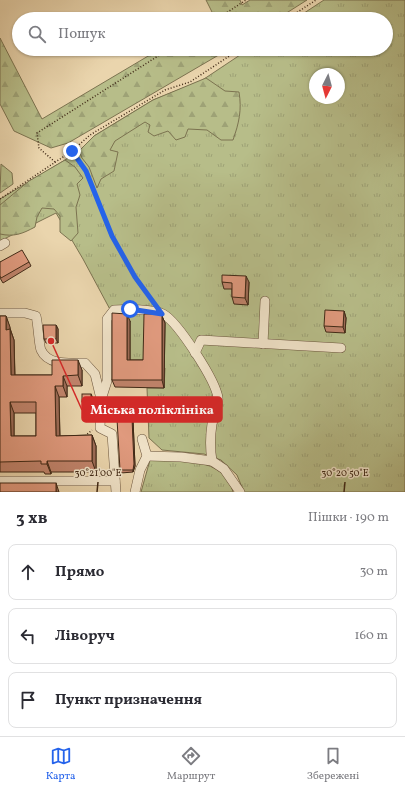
<!DOCTYPE html>
<html lang="uk">
<meta charset="utf-8">
<style>
body{margin:0;font-family:Vollkorn,serif;background:#f7f7f7;color:#2b2b33}
.compass{position:absolute;left:309px;top:68px;width:36px;height:36px;border-radius:50%;background:#fff;box-shadow:0 1px 3px #0004;rotate:186deg}
.stop{position:absolute;width:12px;height:12px;margin:-9px;border:3px solid #2563eb;border-radius:50%;background:#fff}
.stop.end{background:#2563eb;border-color:#fff;box-shadow:0 1px 4px #0008}
.list{margin:0;padding:0;list-style:none}
h2{display:flex;justify-content:space-between;align-items:center;height:52px;margin:0;padding:0 16px;font-size:17px}
h2 small{font-size:13px;font-weight:400;color:#7c7c81}
.list li{display:grid;grid-template-columns:26px 1fr auto;gap:12px;align-items:center;box-sizing:border-box;height:56px;margin:0 8px 8px;padding:0 8px;border:1px solid #e1e1e2;border-radius:8px}
.list b{display:block;font-size:15px;white-space:nowrap}
.list em{font-size:13px;font-style:normal;color:#7c7c81}
.icon{flex:none;width:22px;height:22px;fill:none;stroke:currentColor;stroke-width:2;stroke-linecap:round;stroke-linejoin:round}
.map{position:relative;flex:none;width:405px;height:492px;overflow:hidden}
.search{position:absolute;background:#fff;box-shadow:0 1px 3px #0004;left:12px;right:12px;top:12px;height:44px;display:flex;align-items:center;gap:10px;box-sizing:border-box;padding:0 14px;border-radius:22px;color:#7c7c81;font-size:15px}
.sheet{height:244px;background:#fff}
nav{display:flex;justify-content:space-around;align-items:center;box-sizing:border-box;height:56px;border-top:1px solid #e1e1e2;background:#fff;font-size:11px;color:#7c7c81}
nav a{display:grid;justify-items:center;gap:2px}
nav .on{color:#2563eb}
.map>svg:first-child{display:block}
.grass{fill:url(#grass-tufts);stroke:#7c7350;fill-rule:evenodd}
.forest{fill:url(#forest-firs);stroke:#7c7350}
.lines{fill:none;stroke-linecap:round;stroke-linejoin:round}
.minor-casing{stroke:#6a543c;stroke-width:10}
.path{stroke:#402916;stroke-width:1.5;stroke-dasharray:1 2;stroke-linecap:butt}
.minor{stroke:#f1e4ca;stroke-width:9}
.wall{fill:#c1846c;stroke:#402916;fill-rule:evenodd}
.shaded-wall{fill:#9d6c58;stroke:#402916}
.building{fill:#e09a7e;stroke:#402916;fill-rule:evenodd}
.route{stroke:#2563eb;stroke-width:5}
.ticks{fill:none;stroke:#402916;stroke-width:1.5}
.ticks-label{font-size:10px;text-anchor:middle;fill:#402916;stroke:#f1e4ca;stroke-width:3;stroke-linejoin:round;paint-order:stroke}
.leader{fill:none;stroke:#d62828;stroke-width:1.5}
.callout-dot{fill:#d62828;stroke:#f1e4ca;stroke-width:1.5}
.callout{fill:#d62828;stroke:#d62828;stroke-width:1.5}
.callout-label{font-size:13px;text-anchor:middle;font-weight:bold;fill:#fff}
</style>
<div class="map">
<svg width="405" height="492" viewBox="0 0 405 492">
<defs>
<pattern id="grass-tufts" width="24" height="20" patternUnits="userSpaceOnUse"><rect width="24" height="20" fill="#b7bd89"/><path d="M3 7l-1-3M5 7V3M7 7l1-3M15 17l-1-3M17 17v-4M19 17l1-3" fill="none" stroke="#9ea276"/></pattern>
<pattern id="forest-firs" width="22" height="20" patternUnits="userSpaceOnUse"><rect width="22" height="20" fill="#b7bd89"/><path d="M5 1l3.5 6h-7zM16 11l3.5 6h-7z" fill="#9ea276"/></pattern>
</defs>
<rect width="100%" height="100%" fill="#ead5ad"/>
<filter id="stains"><feTurbulence type="fractalNoise" baseFrequency=".005" numOctaves="4"/><feColorMatrix values="0 0 0 0 .2 0 0 0 0 .09 0 0 0 0 .02 0 0 0 .5 -.17"/></filter>
<radialGradient id="worn" r=".72"><stop offset=".6" stop-color="#630" stop-opacity="0"/><stop offset="1" stop-color="#630" stop-opacity=".3"/></radialGradient>
<!-- grass -->
<g class="grass">
<path d="M324,0H405V492H244L237,475L221,460L204,454L162,450L149,438L147,388H164L165,368L115,367L111,363L110,332L113,315L83,259L56,213L0,241V199L65,160L79,151L94,136L153,100L201,81L249,49H386V19H295ZM315,74H339V98H315Z"/>
<path d="M150,460C179,461 224,456 233,492H141Z"/>
</g>
<!-- forest -->
<g class="forest">
<polygon points="206,0 240,0 242,5 250,0 307,0 277,19 209,19 214,16"/>
<polygon points="0,38 42,119 160,49 229,49 68,143 51,148 14,131 0,104"/>
<path d="M206,78L225,91L239,92C242,110 239,123 233,140H221L207,130L188,129L185,137L176,140L168,131L154,136L148,132L150,125L145,122L115,141L110,150L118,152L114,171L101,179L97,188L89,167L82,158L79,151L94,136L153,100Z"/>
<path d="M65,160L75,167L83,178L77,184L80,195L76,207L78,233L71,241L60,232V216L54,209L42,208L37,217L35,227C22,234 14,237 0,234V205L29,181Z"/>
<polygon points="1,164 12,173 13,184 0,193"/>
</g>
<g class="lines">
<!-- minor casing -->
<g class="minor-casing">
<g id="minor">
<polyline points="0,246 5,243"/>
<path d="M0,313H25L36,316C38,323 39,346 41,350C48,366 71,363 85,363L95,374L101,399"/>
<polyline points="263,344 265,301"/>
<polyline points="195,353 201,340 341,348"/>
<polyline points="147,456 181,457 212,461 224,469 240,492"/>
<polyline points="0,481 115,481"/>
<path d="M116,492L112,434L100,428L101,400L107,381V319L114,310C124,309 154,309 163,314C178,322 216,381 218,398C219,406 214,416 212,424C210,437 210,449 212,461"/>
<polyline points="135,492 140,470 147,456 142,439"/>
</g>
</g>
<!-- path -->
<g class="path">
<polyline points="217,19 246,0"/>
<polyline points="287,19 316,0"/>
<polyline points="72,151 86,171 113,236 135,277 154,303"/>
<polyline points="55,162 39,148 37,133 169,49"/>
<polyline points="0,199 72,151 90,135 165,90 190,82 240,49"/>
<polyline points="85,436 92,430"/>
</g>
<!-- minor -->
<use href="#minor" class="minor"/>
</g>
<!-- wall -->
<g class="wall">
<polygon points="0,262 29,262 31,266 3,283 0,278"/>
<polygon points="222,282 249,282 248,305 234,304 232,297 232,289 224,289"/>
<polygon points="344,311 346,318 345,333 326,332 324,326"/>
<path d="M0,316H6L14,340L15,375H52L82,370V386H67V397H59L60,436L92,435L96,446V472H51V474H45L44,472H0ZM14,413H36V436H14Z"/>
<polygon points="162,316 165,323 164,388 115,387 112,380 130,321 130,360 143,360"/>
<polygon points="56,325 58,329 58,343 46,343 44,339"/>
<polygon points="93,398 93,406 83,406 82,401"/>
<polygon points="116,411 116,419 106,419 105,415"/>
<polygon points="142,411 143,420 133,420 135,466 133,472 121,473 120,470 132,418 132,416"/>
</g>
<!-- shaded-wall -->
<g class="shaded-wall">
<polygon points="246,276 249,282 248,305 245,298"/>
<polygon points="344,311 346,318 345,333 343,327"/>
<polygon points="127,314 130,321 130,367 127,360"/>
<polygon points="6,316 10,327 10,340 6,330"/>
<polygon points="162,316 165,323 164,388 162,380"/>
<polygon points="56,325 58,329 58,343 56,339"/>
<polygon points="10,329 14,340 15,386 11,375"/>
<polygon points="78,360 82,370 82,386 78,375"/>
<polygon points="63,376 67,386 67,397 63,386"/>
<polygon points="55,386 59,397 60,446 56,436"/>
<polygon points="91,394 93,398 93,406 91,401"/>
<polygon points="10,402 14,413 14,447 11,436"/>
<polygon points="114,406 116,411 116,419 114,415"/>
<polygon points="141,407 142,411 143,420 141,415"/>
<polygon points="132,418 133,420 135,466 133,472 133,470"/>
<polygon points="92,435 96,446 96,472 92,461"/>
<polygon points="47,461 51,472 51,474 47,464"/>
<polygon points="56,483 59,492 56,492"/>
</g>
<!-- building -->
<g class="building">
<polygon points="22,250 29,262 1,278 0,276 0,262"/>
<polygon points="222,275 246,276 245,298 232,297 232,283 222,282"/>
<polygon points="325,310 344,311 343,327 324,326"/>
<polygon points="112,313 127,314 127,360 143,360 144,314 160,314 162,316 162,380 112,380"/>
<path d="M0,316H6V330L10,329L11,375H52V360H78V375L63,376V386H55L56,436L92,435V461H47V464H41V461L0,462ZM10,402H36V436H11Z"/>
<polygon points="43,325 56,325 56,339 44,339"/>
<rect x="82" y="394" width="9" height="7"/>
<polygon points="132,418 134,464 133,470 120,470 117,419"/>
<rect x="0" y="483" width="56" height="9"/>
</g>
<g class="lines">
<!-- route -->
<polyline class="route" points="72,151 86,171 112,236 135,277 162,314 130,309"/>
</g>
<!-- ticks -->
<path class="ticks" d="M97,492L98,482M344,492L345,482"/>
<g class="ticks-label">
<text x="98" y="476">30°21'00"E</text>
<text x="345" y="476">30°20'50"E</text>
</g>
<!-- callouts -->
<path class="leader" d="M51 341L82 410"/>
<circle class="callout-dot" cx="51" cy="341" r="4"/>
<rect class="callout" x="82" y="397" width="140" height="25" rx="4"/>
<g class="callout-label">
<text x="152" y="414">Міська поліклініка</text>
</g>
<rect width="100%" height="100%" filter="url(#stains)"/>
<rect width="100%" height="100%" fill="url(#worn)"/>
</svg>
<svg class="compass" viewBox="-18 -18 36 36"><path d="M0-13l5 13h-10z" fill="#e53935"/><path d="M0 13l5-13h-10z" fill="#7c7c81"/></svg>
<div class="stop" style="left:130px;top:309px"></div>
<div class="stop end" style="left:72px;top:151px"></div>
<div class="search"><svg class="icon" aria-label="search" viewBox="0 0 24 24"><circle cx="10" cy="10" r="6"/><path d="M15 15l6 6"/></svg>Пошук</div>
</div>
<section class="sheet">
<h2>3 хв<small>Пішки · 190 m</small></h2>
<ul class="list">
<li><svg class="icon" aria-label="ahead" viewBox="0 0 24 24"><path d="M12 20V5M6 11l6-6 6 6"/></svg><div><b>Прямо</b></div><em>30 m</em></li>
<li><svg class="icon" aria-label="left" viewBox="0 0 24 24"><path d="M17 20v-9H6M10 6l-5 5 5 5"/></svg><div><b>Ліворуч</b></div><em>160 m</em></li>
<li><svg class="icon" aria-label="arrive" viewBox="0 0 24 24"><path d="M6 21V4h12l-3 4 3 4H6"/></svg><div><b>Пункт призначення</b></div></li>
</ul>
</section>
<nav>
<a class="on"><svg class="icon" aria-label="map" viewBox="0 0 24 24"><path d="M3 6l6-2 6 2 6-2v14l-6 2-6-2-6 2zM9 4v14M15 6v14"/></svg>Карта</a>
<a><svg class="icon" aria-label="directions" viewBox="0 0 24 24"><path d="M12 3l9 9-9 9-9-9zM9 14v-3h6M13 9l2 2-2 2"/></svg>Маршрут</a>
<a><svg class="icon" aria-label="saved" viewBox="0 0 24 24"><path d="M7 4h10v16l-5-4-5 4z"/></svg>Збережені</a>
</nav>
